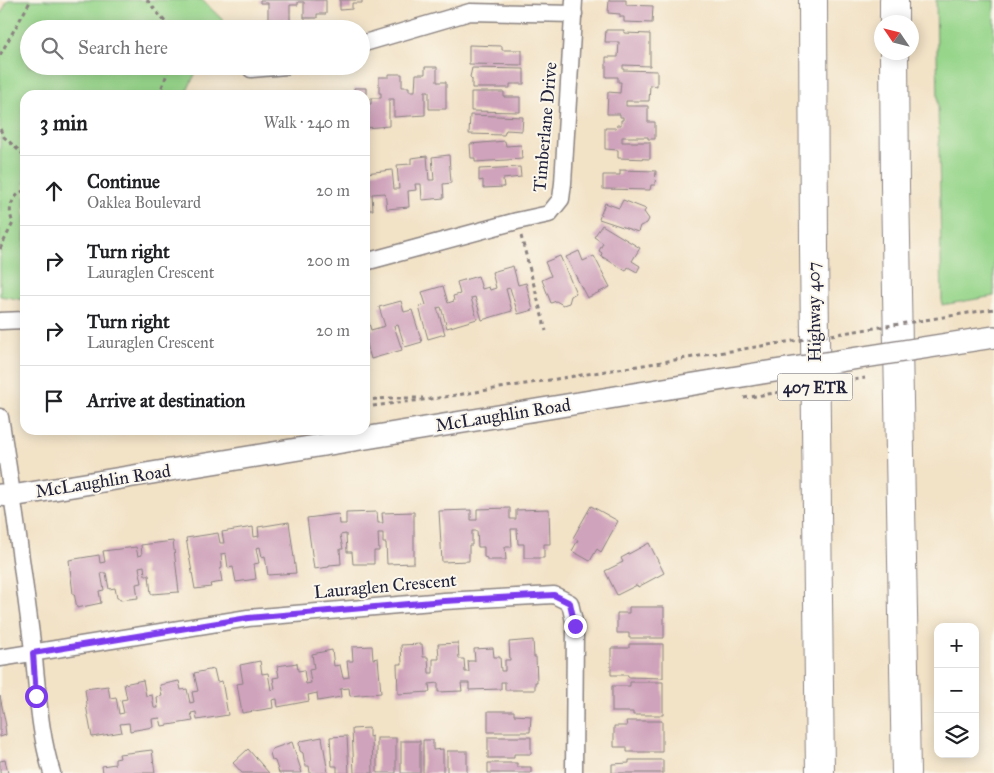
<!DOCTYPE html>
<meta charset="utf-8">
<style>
body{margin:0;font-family:"IM FELL Great Primer",serif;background:#f6f6f6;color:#202124}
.controls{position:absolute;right:15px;bottom:15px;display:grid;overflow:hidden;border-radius:10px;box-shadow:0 2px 12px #0003}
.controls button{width:45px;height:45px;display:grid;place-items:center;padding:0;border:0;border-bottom:1px solid #e0e0e0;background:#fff;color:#202124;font:25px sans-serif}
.compass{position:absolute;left:874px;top:15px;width:45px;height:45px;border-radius:50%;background:#fff;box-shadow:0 2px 12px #0003;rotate:305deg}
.stop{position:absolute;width:15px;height:15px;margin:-11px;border:4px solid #7c3aed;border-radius:50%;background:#fff}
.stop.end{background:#7c3aed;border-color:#fff;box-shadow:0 1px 5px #0008}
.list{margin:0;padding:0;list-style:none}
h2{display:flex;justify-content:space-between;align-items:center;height:65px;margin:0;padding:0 20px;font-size:21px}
h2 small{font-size:16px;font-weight:400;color:#757577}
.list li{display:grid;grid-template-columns:32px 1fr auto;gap:15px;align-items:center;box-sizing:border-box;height:70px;padding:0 20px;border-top:1px solid #e0e0e0}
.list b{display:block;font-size:19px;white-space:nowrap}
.list p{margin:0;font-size:16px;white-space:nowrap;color:#757577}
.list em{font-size:16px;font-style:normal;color:#757577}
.icon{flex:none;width:28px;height:28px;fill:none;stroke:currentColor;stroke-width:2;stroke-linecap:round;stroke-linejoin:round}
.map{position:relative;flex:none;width:994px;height:773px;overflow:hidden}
.search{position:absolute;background:#fff;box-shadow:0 2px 12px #0003;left:20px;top:20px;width:350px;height:55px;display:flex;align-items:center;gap:12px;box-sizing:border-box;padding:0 18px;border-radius:28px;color:#757577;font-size:19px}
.panel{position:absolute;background:#fff;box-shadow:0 2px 12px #0003;left:20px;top:90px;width:350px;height:345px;border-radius:15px}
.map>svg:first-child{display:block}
.green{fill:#97d58b;stroke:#5c7c63}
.building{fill:#cfa3bb}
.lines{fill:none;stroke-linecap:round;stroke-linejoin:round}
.minor-casing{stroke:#8a8280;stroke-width:19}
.tertiary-casing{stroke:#8a8280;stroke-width:24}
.motorway-casing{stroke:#8a8280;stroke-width:30}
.path{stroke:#8a8280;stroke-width:3;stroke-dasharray:4 4;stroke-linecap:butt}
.minor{stroke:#fff;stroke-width:16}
.tertiary{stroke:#fff;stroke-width:21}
.motorway{stroke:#fff;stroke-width:28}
.tertiary-bridge-casing{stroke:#8a8280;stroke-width:24;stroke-linecap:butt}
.path-bridge{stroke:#8a8280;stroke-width:3;stroke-dasharray:4 4;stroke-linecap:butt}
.tertiary-bridge{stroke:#fff;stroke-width:21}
.route{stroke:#7c3aed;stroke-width:6}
.labels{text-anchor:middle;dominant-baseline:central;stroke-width:4;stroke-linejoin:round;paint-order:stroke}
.shield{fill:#fbf7ec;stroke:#636270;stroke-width:1}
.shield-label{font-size:16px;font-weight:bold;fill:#22223b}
.street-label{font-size:18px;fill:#22223b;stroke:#fbf7ec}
</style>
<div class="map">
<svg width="994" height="773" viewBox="0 0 994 773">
<rect width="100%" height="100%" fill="#fbf7ec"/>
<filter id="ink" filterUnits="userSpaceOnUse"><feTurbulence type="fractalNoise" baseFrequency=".02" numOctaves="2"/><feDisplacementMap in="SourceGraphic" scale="10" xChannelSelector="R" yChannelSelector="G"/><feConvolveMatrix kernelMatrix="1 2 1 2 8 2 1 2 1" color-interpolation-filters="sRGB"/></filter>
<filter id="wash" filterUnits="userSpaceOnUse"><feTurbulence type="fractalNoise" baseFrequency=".0096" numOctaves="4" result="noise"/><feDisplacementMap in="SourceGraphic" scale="20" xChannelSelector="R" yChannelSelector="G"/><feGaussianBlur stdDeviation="1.12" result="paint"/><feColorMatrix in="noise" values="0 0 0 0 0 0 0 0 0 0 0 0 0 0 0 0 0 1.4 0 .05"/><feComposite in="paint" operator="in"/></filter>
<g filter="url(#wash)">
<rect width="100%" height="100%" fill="#f2e2c6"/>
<!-- green -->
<g class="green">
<polygon points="8,0 202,0 232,29 29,29 29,66 206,66 198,68 185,95 25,95 24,300 0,296 0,16"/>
<polygon points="936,0 994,0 994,296 942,305"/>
</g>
<g id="blocks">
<!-- building -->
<g class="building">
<polygon points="260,0 326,0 326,14 317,14 317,18 304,18 304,2 298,2 298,5 290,5 290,21 268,19 268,3 260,3"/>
<polygon points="340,0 362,0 362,3 352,3 352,9 340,10"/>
<polygon points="609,0 626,0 626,5 653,6 652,23 624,22 624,17 620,17 620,14 608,13"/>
<polygon points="606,30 624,30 624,33 650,34 650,66 623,65 623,70 657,71 657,86 650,85 649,101 626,101 626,106 648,106 648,122 655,122 655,139 648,139 648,137 622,137 622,142 650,142 650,159 618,158 618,150 605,149 605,128 616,128 617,125 621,125 621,120 623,120 623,117 620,117 620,114 607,114 608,92 620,93 621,82 618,82 618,77 606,77 606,57 618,57 619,42 605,42"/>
<polygon points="469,45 502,46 502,50 522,50 522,65 469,64"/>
<polygon points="425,67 437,67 437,82 446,82 446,109 429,109 429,91 425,91 425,115 394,117 394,99 389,99 389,126 365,128 365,104 371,104 371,98 381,98 381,93 379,93 379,77 389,77 389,74 402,74 402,87 409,87 409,91 415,91 416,74 425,74"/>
<polygon points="472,68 524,69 524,84 510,84 510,88 472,88 472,79 470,77"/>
<polygon points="354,88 366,88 366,95 344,95 344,93 354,93"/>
<polygon points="471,92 504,92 504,97 520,97 520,112 471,111"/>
<polygon points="470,115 523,117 522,131 506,130 504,135 469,134"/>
<polygon points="505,141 506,146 521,145 522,159 475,162 475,158 471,158 470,144"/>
<polygon points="449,155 451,183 443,184 444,198 422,200 421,184 415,184 416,190 408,191 409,207 387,209 385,193 372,194 373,210 365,210 365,173 392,170 394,189 399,189 397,165 411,164 411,158 427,156 429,180 434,180 432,157"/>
<polygon points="520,167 521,177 503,179 504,187 483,188 483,180 479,181 479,169"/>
<polygon points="620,170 656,171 655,185 651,185 650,190 603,189 603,175 620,175"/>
<polygon points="623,200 646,209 644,212 649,219 647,223 640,226 638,232 599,219 605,203 619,208"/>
<polygon points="602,225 640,248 632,261 640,266 637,272 628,267 626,271 601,256 602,253 599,251 603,243 594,237"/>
<polygon points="579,251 583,261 594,256 610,287 587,298 566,257"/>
<polygon points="560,256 576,293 571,296 569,303 563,305 556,301 551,303 542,280 551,276 545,262"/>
<polygon points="513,266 518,285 526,283 533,310 518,314 510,288 506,289 512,311 482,320 475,297 471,298 477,319 447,328 441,307 437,308 445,334 428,339 419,307 426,305 422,292 443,286 448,303 454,301 453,296 460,294 457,282 478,276 482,289 489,287 490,290 496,288 492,272"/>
<polygon points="401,301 404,312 412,310 422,342 405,347 398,325 394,326 402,350 371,359 365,337 365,310 371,330 385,326 379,307"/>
<polygon points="591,506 618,521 601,552 597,549 590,561 572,551 578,540 573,538"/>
<polygon points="510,508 510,519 516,519 516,510 549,509 550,544 544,544 544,558 524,558 524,544 518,544 517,529 511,529 512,547 505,547 506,560 487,560 487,558 484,557 484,547 478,547 477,531 472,531 472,545 469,545 469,561 442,562 439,511 471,510 471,520 477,520 477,509"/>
<polygon points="377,512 378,523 383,523 382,513 414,512 414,563 387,564 386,543 383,543 383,533 378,533 379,551 374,551 374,564 353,564 352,552 347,552 346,534 340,535 343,549 340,549 341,564 329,565 329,567 314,569 307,518 339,514 340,524 346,524 346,513"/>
<polygon points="289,522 296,573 268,575 265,556 262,557 260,547 256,548 259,563 254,564 256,579 236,582 233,567 228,568 226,553 221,554 222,568 220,569 222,582 210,584 211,587 195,589 186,538 218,533 220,543 224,543 222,532 253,527 254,537 259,536 258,527"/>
<polygon points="173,541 179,592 151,594 149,575 145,575 144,566 139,567 142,583 136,584 138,598 120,600 119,598 117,598 115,588 109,589 106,573 101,573 104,590 99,591 101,603 77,608 74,593 73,594 69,560 99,555 100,563 105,562 103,551 136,547 138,556 142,555 141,545"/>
<polygon points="649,543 664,573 638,587 637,585 617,595 605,571 623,562 621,558"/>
<polygon points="629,607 664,607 664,638 629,638 629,633 617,633 617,613 629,613"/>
<polygon points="533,640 534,657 536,657 537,682 535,682 535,690 505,690 505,682 501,682 501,689 469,690 469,683 461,683 462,691 438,692 438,683 429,684 430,692 398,694 397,664 402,664 401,645 422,644 423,657 428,657 429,673 433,673 433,659 439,659 438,644 458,643 459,659 464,659 465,672 469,672 468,661 475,661 474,649 493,648 494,657 500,657 501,671 505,671 505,660 510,660 509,642"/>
<polygon points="629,644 663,644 663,678 628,677 628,675 611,675 611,648 629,648"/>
<polygon points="372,646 373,659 378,658 381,693 350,696 349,688 340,689 341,697 318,701 317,693 308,695 309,701 278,707 277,699 272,700 273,708 242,713 237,684 243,683 240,665 260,661 262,674 268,673 271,690 275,689 273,678 279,677 277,666 297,663 298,671 304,670 306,684 311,683 309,670 314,669 312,654 332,650 334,666 340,665 343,678 349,677 347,661 353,661 352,647"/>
<polygon points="214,669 217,682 222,681 228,715 197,720 196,712 191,713 193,721 162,726 160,718 152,719 153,727 130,731 129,723 120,724 122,732 92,737 86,705 87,704 85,689 108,686 110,698 116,697 119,714 124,713 121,700 127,699 124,684 143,680 146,696 152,695 154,708 158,708 157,697 162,696 160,685 179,681 181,690 187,689 190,703 194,702 192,692 198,691 194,673"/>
<polygon points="630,682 663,682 663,715 633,715 633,712 612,712 612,686 630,686"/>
<polygon points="0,696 6,726 5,726 6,735 0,737"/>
<polygon points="488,711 514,711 514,715 531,716 530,732 488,732"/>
<polygon points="626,721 662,721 662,752 627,752 627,747 614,747 614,726 627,726"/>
<polygon points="369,728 369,737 372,736 373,773 354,773 352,729"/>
<polygon points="347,736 349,773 337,773 337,766 332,766 330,737"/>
<polygon points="322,737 328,773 310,773 309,766 305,766 303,753 300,751 299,743 301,741"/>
<polygon points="488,737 531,737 531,754 514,754 514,758 488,758"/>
<rect x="377" y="738" width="19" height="35"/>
<polygon points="423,740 433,740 433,750 443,749 443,773 423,773"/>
<rect x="401" y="741" width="19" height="32"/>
<polygon points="292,742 302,773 279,773 275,761 272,760 270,753 272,749"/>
<polygon points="248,749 269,773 242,773 233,763"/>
<polygon points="152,750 155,773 103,773 102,766 115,764 115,759 120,758 119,754"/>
<rect x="447" y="751" width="20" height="22"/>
<polygon points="5,760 8,773 0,773 0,761"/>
<polygon points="629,760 663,760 663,773 612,773 612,764 629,763"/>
<polygon points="488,763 517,763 517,767 531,767 531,773 488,773"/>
</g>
</g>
</g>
<g filter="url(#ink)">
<use href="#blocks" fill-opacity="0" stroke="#8a8280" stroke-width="1"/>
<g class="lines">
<!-- minor casing -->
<g class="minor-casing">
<g id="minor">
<polyline points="361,44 470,12 574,14"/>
<polyline points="251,69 286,66"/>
<polyline points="365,262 517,221 549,214 561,199 563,183 574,0"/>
<polyline points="0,321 25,320"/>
<path d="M0,417C13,494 23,572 33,650C38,692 39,732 52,773"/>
<polyline points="0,658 248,618 444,601 554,595 570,603 575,626 574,773"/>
</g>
</g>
<!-- tertiary casing -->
<g class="tertiary-casing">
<g id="tertiary">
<polyline points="974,340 994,337"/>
<polyline points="0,495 12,496 749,375"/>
</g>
</g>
<!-- motorway casing -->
<g class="motorway-casing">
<g id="motorway">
<polyline points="813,0 814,249 820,773"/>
<polyline points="894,0 894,22"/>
<polyline points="894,52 895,186 906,773"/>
</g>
</g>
<!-- path -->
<g class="path">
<polyline points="147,0 166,23 169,29"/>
<polyline points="0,55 31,0"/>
<polyline points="159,95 170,66"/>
<polyline points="0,129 4,137 25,156"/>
<polyline points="521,236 546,331"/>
<path d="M0,249L13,223C7,209 11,197 25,190"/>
<polyline points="981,311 994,309"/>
<polyline points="365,400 391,398 423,398"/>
<polyline points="365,407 438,398 768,345"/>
</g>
<!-- minor -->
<use href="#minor" class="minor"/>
<!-- tertiary -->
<use href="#tertiary" class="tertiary"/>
<!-- motorway -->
<use href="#motorway" class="motorway"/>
<!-- tertiary-bridge casing -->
<g class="tertiary-bridge-casing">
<polyline id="tertiary-bridge" points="749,375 974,340"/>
</g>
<!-- path-bridge -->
<g class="path-bridge">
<polyline points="768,345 981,311"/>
<polyline points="744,398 865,378"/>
</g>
<!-- tertiary-bridge -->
<use href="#tertiary-bridge" class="tertiary-bridge"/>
</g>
</g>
<g class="lines" filter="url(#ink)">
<!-- route -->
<polyline class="route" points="36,696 33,653 248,618 444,601 554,595 570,603 575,626"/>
</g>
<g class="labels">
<!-- shield labels -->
<rect class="shield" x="777.5" y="373.5" width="75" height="27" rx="4"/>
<g class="shield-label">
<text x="815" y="387">407 ETR</text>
</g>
<!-- street labels -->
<g class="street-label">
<text transform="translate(545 127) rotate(-85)">Timberlane Drive</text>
<text transform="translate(814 312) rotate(-91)">Highway 407</text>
<text transform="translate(503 415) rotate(-9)">McLaughlin Road</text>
<text transform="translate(103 481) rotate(-9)">McLaughlin Road</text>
<text transform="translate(385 586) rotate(-5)">Lauraglen Crescent</text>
</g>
</g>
</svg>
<div class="controls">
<button>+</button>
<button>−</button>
<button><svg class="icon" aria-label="layers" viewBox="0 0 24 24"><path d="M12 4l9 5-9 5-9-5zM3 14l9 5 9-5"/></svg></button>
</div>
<svg class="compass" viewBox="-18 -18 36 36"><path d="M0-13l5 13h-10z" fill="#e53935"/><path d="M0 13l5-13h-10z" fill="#757577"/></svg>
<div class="stop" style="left:36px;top:696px"></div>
<div class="stop end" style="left:575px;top:626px"></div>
<div class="search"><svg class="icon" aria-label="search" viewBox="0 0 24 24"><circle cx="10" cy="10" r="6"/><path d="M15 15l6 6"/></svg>Search here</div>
<section class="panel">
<h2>3 min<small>Walk · 240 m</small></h2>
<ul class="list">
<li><svg class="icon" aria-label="ahead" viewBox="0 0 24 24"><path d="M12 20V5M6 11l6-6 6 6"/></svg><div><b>Continue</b><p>Oaklea Boulevard</p></div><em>20 m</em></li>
<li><svg class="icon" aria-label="right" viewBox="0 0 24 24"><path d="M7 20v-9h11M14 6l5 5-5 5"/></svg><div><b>Turn right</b><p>Lauraglen Crescent</p></div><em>200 m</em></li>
<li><svg class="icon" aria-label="right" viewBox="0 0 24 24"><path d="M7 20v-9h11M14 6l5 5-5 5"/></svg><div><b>Turn right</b><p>Lauraglen Crescent</p></div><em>20 m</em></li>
<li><svg class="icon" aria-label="arrive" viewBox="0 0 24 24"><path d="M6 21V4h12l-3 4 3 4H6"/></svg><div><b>Arrive at destination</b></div></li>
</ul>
</section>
</div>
